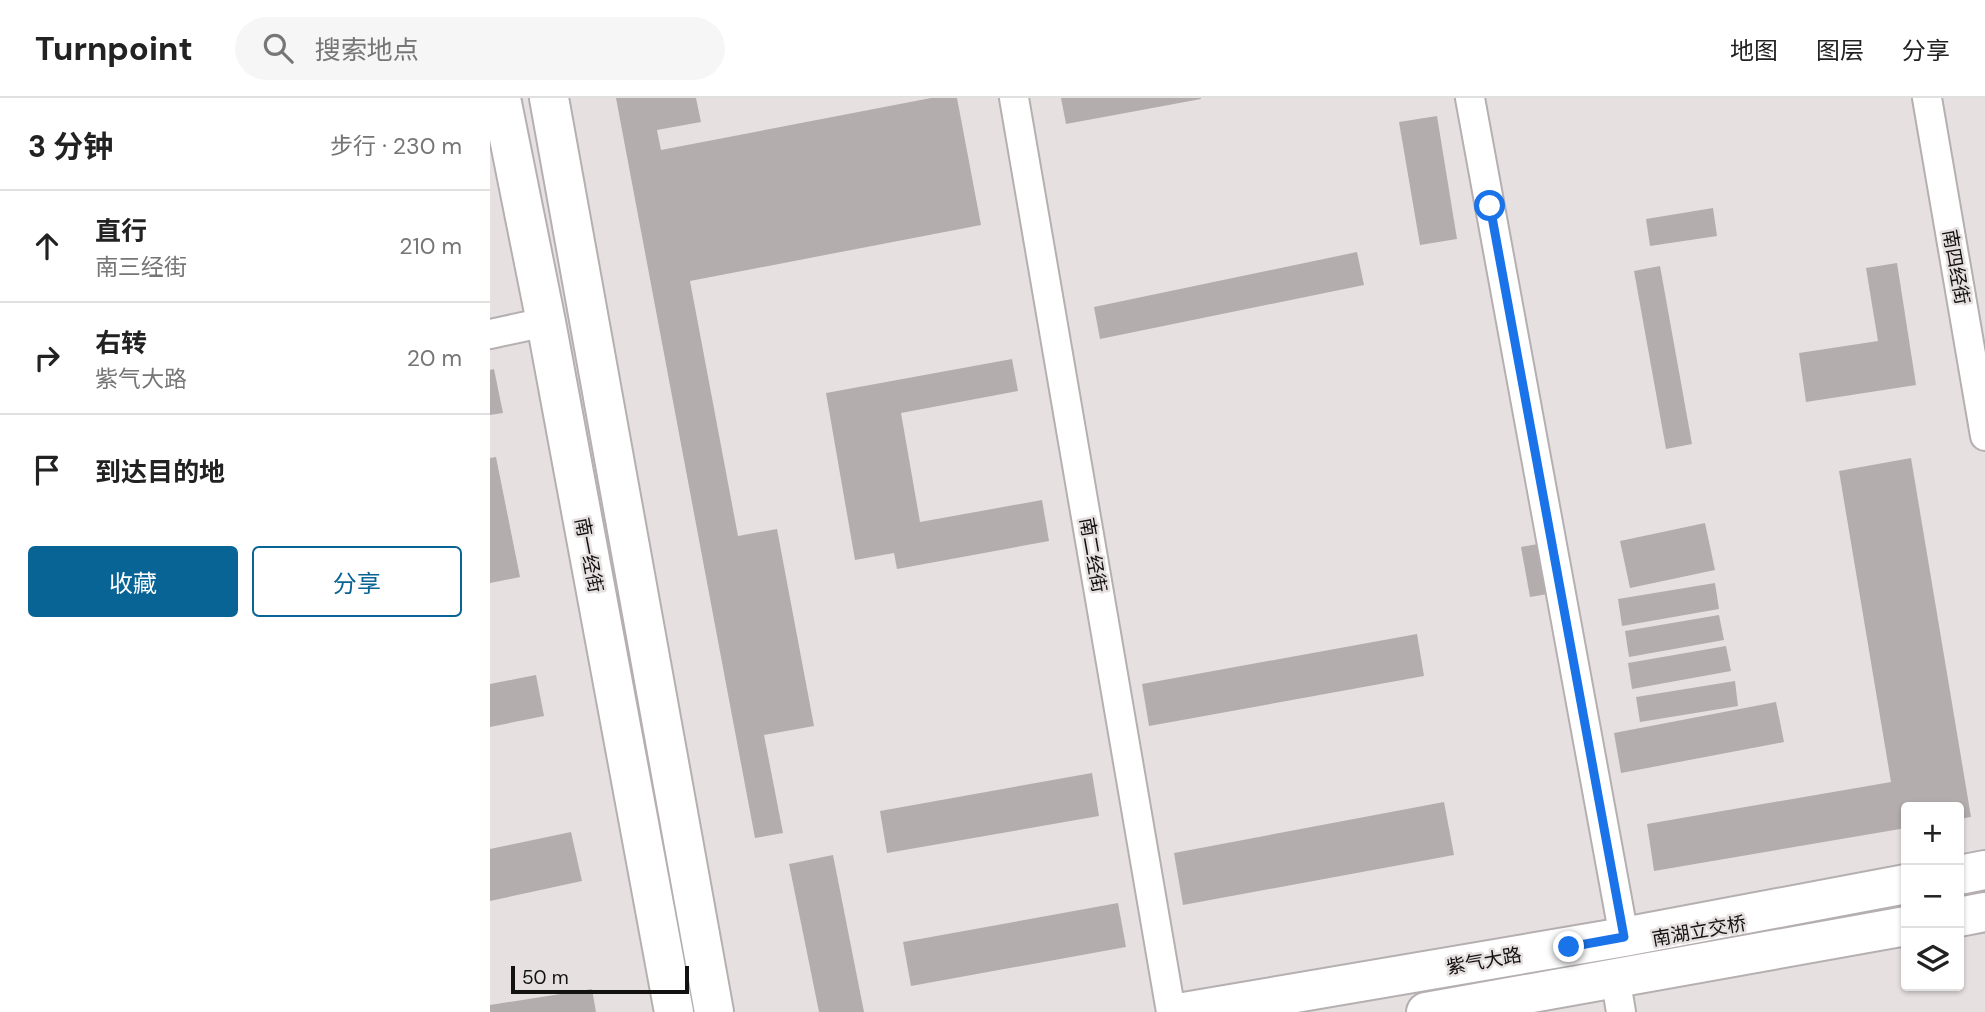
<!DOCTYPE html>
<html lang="zh">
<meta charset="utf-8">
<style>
body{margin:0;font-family:"DM Sans","Noto Sans SC",sans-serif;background:#f6f6f6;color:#222}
.controls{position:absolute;right:21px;bottom:21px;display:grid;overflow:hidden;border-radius:7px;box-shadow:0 2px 5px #0004}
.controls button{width:63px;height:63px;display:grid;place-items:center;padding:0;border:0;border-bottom:2px solid #e0e0e0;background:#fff;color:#222;font:35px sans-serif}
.scale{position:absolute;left:21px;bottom:18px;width:178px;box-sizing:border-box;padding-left:7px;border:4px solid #131111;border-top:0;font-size:19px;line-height:24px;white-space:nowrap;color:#131111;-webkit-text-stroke:5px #e7e0e1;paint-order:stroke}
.stop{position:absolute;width:21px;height:21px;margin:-16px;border:5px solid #1a73e8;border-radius:50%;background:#fff}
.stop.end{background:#1a73e8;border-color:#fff;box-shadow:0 2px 7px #0008}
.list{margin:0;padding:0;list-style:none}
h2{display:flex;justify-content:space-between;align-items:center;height:91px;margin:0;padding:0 28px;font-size:30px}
h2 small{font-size:23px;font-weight:400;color:#767676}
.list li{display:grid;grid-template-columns:46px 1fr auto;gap:21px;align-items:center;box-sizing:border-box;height:112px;padding:0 28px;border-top:2px solid #e0e0e0}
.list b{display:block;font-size:26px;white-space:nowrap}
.list p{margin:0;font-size:23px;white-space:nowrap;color:#767676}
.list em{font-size:23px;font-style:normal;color:#767676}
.actions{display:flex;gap:14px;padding:21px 28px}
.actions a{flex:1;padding:16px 0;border:2px solid #076494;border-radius:7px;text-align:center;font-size:24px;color:#076494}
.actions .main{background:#076494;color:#fff}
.icon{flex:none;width:38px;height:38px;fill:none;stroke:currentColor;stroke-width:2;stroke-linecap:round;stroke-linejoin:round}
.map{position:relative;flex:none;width:1495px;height:914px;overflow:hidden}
header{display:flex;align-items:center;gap:42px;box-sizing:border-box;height:98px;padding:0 35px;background:#fff;border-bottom:2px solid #e0e0e0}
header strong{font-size:33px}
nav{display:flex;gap:38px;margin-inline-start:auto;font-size:24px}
.search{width:490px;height:63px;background:#f6f6f6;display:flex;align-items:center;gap:18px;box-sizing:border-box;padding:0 24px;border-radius:38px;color:#767676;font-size:26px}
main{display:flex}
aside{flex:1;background:#fff}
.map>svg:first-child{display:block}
.building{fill:#b4adae}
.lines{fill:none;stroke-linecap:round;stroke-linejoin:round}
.minor-casing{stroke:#b6afb1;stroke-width:32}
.primary-casing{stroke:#b6afb1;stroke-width:42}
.trunk-casing{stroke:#b6afb1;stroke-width:42}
.minor{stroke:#fff;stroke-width:28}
.primary{stroke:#fff;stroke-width:38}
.trunk{stroke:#fff;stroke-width:38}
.route{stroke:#1a73e8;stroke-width:9}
.labels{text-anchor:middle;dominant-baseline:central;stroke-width:5;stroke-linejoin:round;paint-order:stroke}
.street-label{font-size:19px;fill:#131111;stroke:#e7e0e1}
</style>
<header>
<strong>Turnpoint</strong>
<div class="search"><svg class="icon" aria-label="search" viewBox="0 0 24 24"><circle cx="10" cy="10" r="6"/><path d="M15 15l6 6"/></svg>搜索地点</div>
<nav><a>地图</a><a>图层</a><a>分享</a></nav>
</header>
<main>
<aside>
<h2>3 分钟<small>步行 · 230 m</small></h2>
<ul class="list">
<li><svg class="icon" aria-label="ahead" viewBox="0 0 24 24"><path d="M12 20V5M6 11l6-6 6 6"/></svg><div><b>直行</b><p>南三经街</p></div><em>210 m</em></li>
<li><svg class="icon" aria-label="right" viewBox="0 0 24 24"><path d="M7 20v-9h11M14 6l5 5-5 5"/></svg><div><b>右转</b><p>紫气大路</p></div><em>20 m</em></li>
<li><svg class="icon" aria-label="arrive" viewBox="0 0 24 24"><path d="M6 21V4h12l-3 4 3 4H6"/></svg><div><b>到达目的地</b></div></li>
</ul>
<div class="actions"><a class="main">收藏</a><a>分享</a></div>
</aside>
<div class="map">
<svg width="1495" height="914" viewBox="0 0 1495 914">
<rect width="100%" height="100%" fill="#e7e0e1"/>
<!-- building -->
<g class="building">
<polygon points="126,0 206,0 211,24 167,32 171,52 441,0 467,0 491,127 200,183 248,438 287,431 324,628 274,637 293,735 265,740"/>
<polygon points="571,0 711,0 711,1 576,26"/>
<polygon points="947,18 967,141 930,147 909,24"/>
<polygon points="1223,110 1227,138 1160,148 1156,121"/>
<polygon points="867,154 874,187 610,241 604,209"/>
<polygon points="1407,165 1426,287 1316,304 1309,255 1388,243 1376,170"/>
<polygon points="1170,168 1202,346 1176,351 1144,173"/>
<polygon points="522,261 528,293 411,315 430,424 552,402 559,443 407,471 404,455 365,462 336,295"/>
<polygon points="4,271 13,315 0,317 0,272"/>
<polygon points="6,359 30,479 0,485 0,360"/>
<polygon points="1421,360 1481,719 1469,721 1469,709 1416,709 1416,730 1164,773 1157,726 1401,684 1349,373"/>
<polygon points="1215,425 1225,472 1140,490 1130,443"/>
<polygon points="1059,444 1069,494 1040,499 1031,449"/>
<polygon points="1225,485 1229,511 1132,528 1128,501"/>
<polygon points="1229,517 1234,542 1139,559 1135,533"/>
<polygon points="927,536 934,578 659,628 652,586"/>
<polygon points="1236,548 1241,573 1142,591 1138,565"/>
<polygon points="46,577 54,618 0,629 0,586"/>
<polygon points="1245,583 1248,608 1150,624 1146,599"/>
<polygon points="1286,604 1294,644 1131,675 1124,635"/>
<polygon points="602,675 609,718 397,755 390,713"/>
<polygon points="954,704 964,757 693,807 684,755"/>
<polygon points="81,734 92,783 0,803 0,751"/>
<polygon points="343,757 374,914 329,914 299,766"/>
<polygon points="628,805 636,849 421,888 413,844"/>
<polygon points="102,891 106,914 0,914 0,907"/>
</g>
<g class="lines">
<!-- minor casing -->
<g class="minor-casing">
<g id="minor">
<polyline points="524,0 681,914"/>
<polyline points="980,0 1134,839"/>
<polyline points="1437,0 1495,338"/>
<polyline points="0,236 56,224"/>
<polyline points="1127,890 1131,914"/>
</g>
</g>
<!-- primary casing -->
<g class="primary-casing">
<g id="primary">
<polyline points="1469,777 1495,772"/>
<polyline points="1469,819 1495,814"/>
<polyline points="694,914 1134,839 1416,786"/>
<polyline points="936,914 1416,828"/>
</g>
</g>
<!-- trunk casing -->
<g class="trunk-casing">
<g id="trunk">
<polyline points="11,0 56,224 184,914"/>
<polyline points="59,0 224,914"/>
</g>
</g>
<!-- minor -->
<use href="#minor" class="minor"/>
<!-- primary -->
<use href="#primary" class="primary"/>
<!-- trunk -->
<use href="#trunk" class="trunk"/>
</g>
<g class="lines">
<!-- route -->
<polyline class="route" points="1000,108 1134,839 1079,849"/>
</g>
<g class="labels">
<!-- street labels -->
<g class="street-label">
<text transform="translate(1466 169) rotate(80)">南四经街</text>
<text transform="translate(99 457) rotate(79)">南一经街</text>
<text transform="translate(603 457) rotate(80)">南二经街</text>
<text transform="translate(1209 833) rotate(-10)">南湖立交桥</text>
<text transform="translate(994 863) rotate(-10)">紫气大路</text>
</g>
</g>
</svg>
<div class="controls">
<button>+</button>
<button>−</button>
<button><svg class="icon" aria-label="layers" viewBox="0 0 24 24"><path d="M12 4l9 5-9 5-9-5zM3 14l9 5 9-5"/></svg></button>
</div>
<div class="scale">50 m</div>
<div class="stop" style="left:1000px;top:108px"></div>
<div class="stop end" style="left:1079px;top:849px"></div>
</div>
</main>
